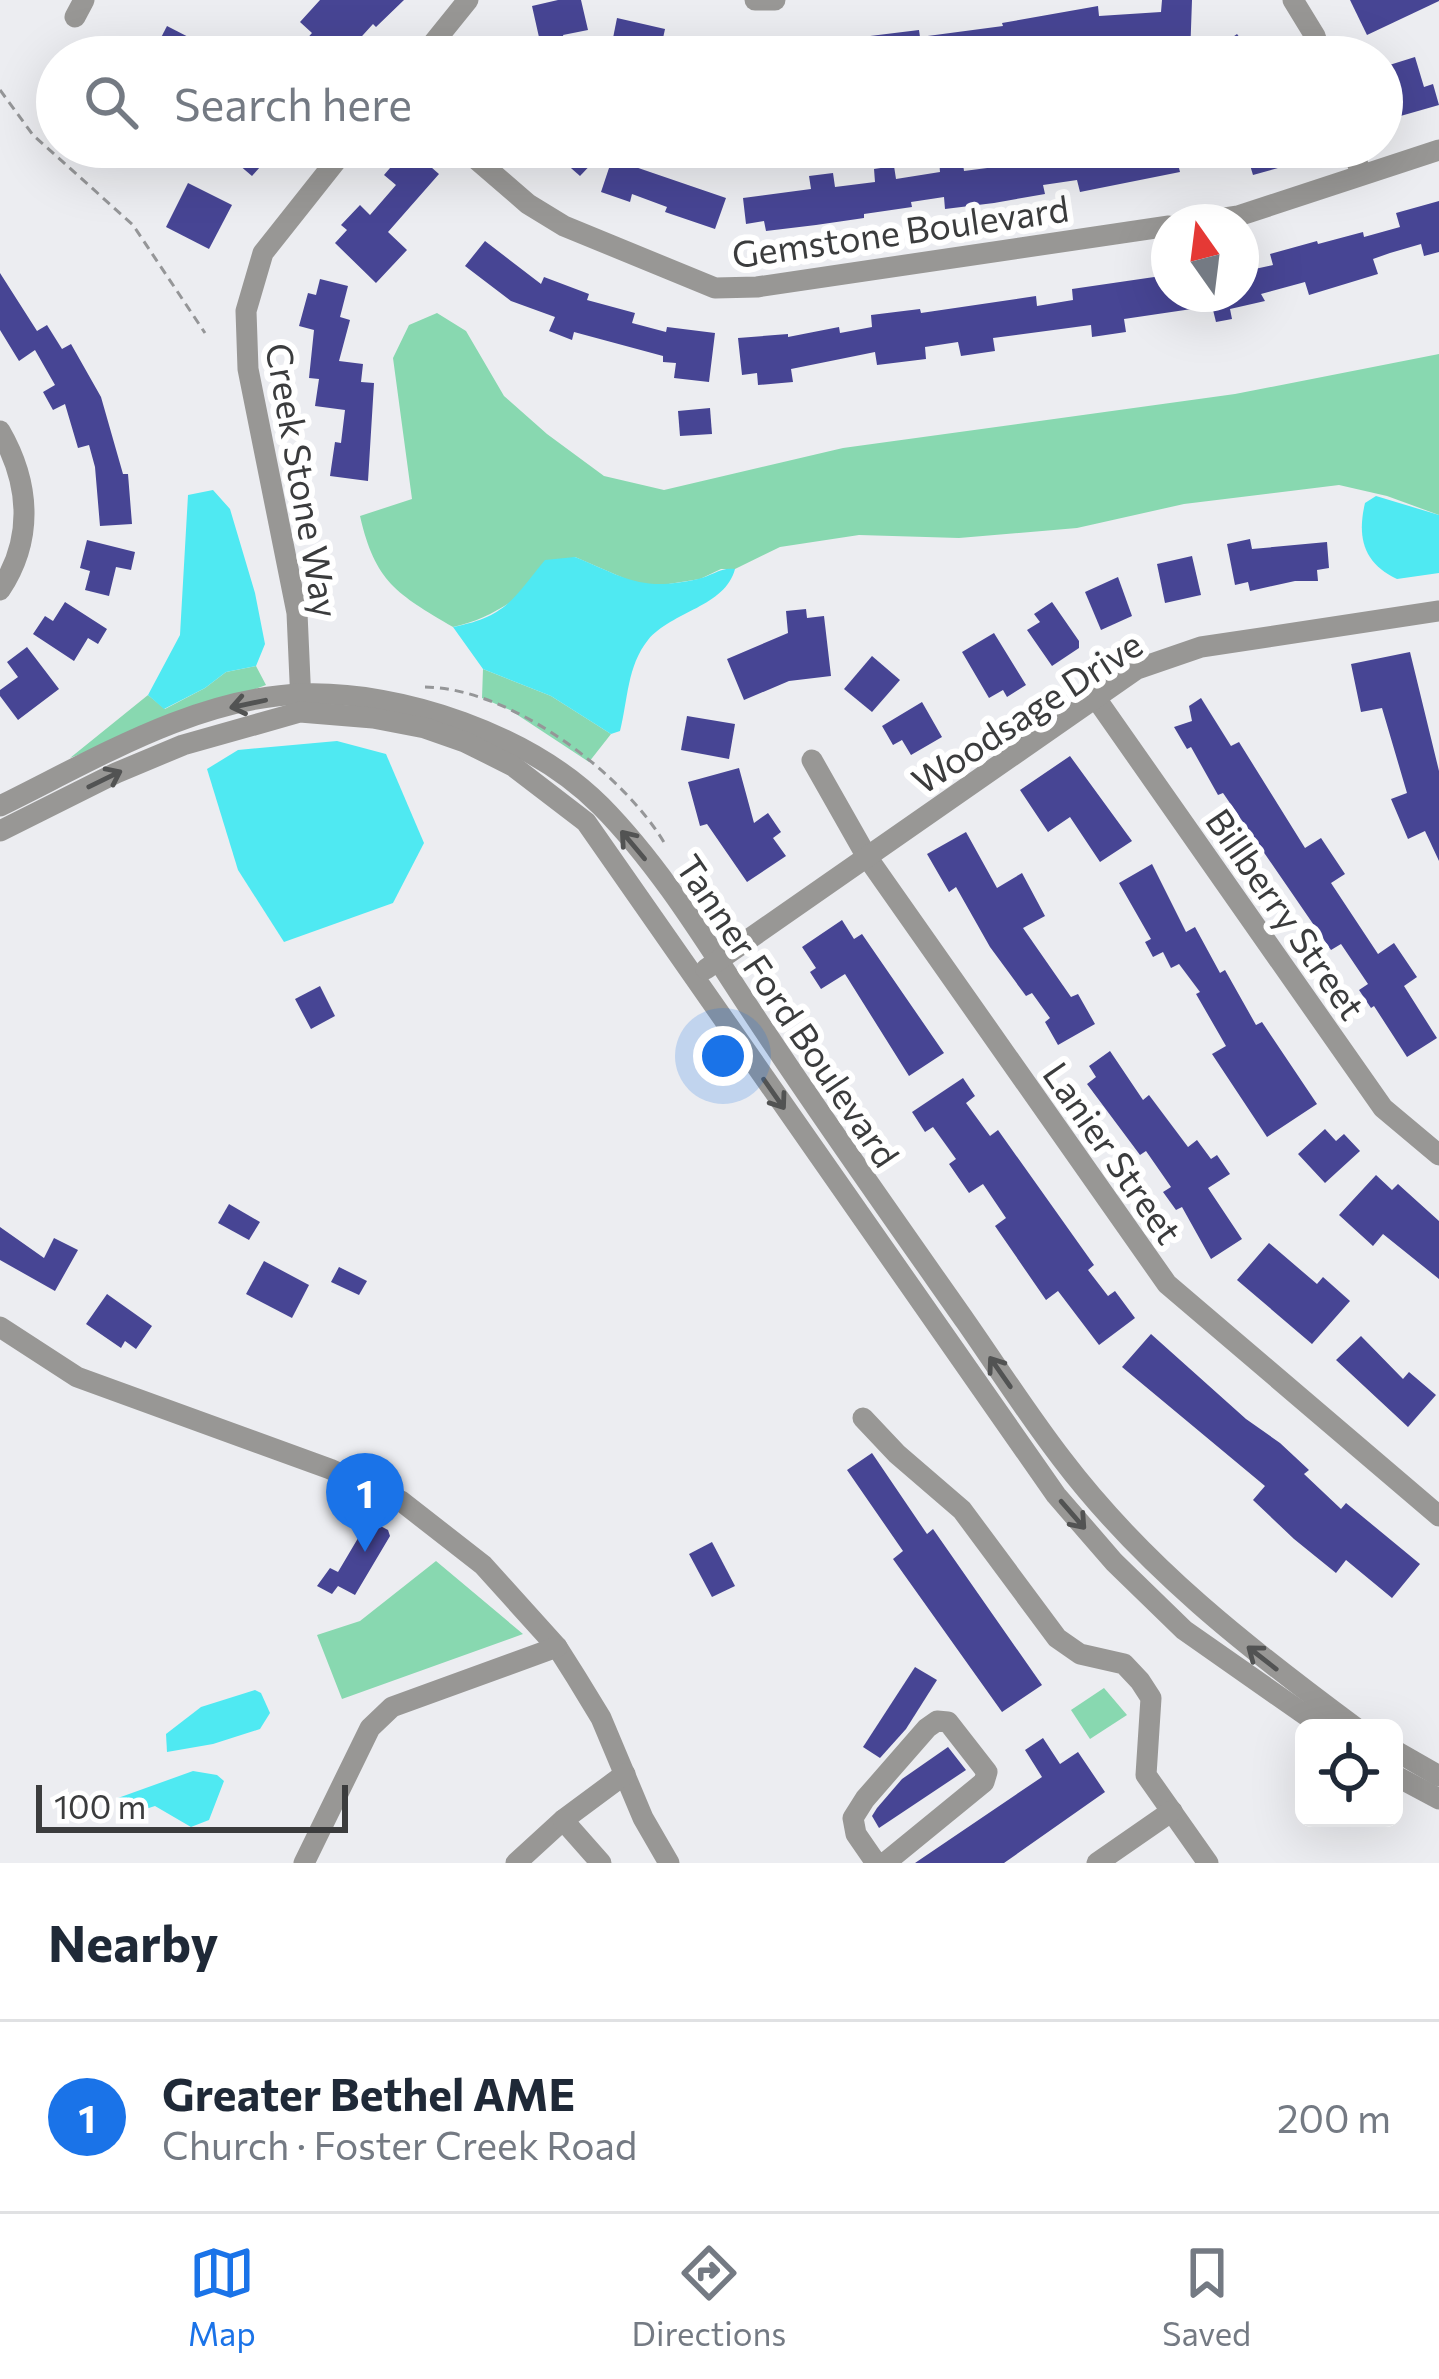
<!DOCTYPE html>
<meta charset="utf-8">
<style>
body{margin:0;font-family:Commissioner,sans-serif;background:#f6f6f7;color:#1f2937}
.controls{position:absolute;right:36px;bottom:36px;display:grid;overflow:hidden;border-radius:18px;box-shadow:0 12px 48px #0002}
.controls button{width:108px;height:108px;display:grid;place-items:center;padding:0;border:0;border-bottom:3px solid #e0e1e3;background:#fff;color:#1f2937;font:60px sans-serif}
.compass{position:absolute;left:1151px;top:204px;width:108px;height:108px;border-radius:50%;background:#fff;box-shadow:0 12px 48px #0002;rotate:346deg}
.scale{position:absolute;left:36px;bottom:30px;width:312px;box-sizing:border-box;padding-left:12px;border:6px solid #3b3c3d;border-top:0;font-size:33px;line-height:42px;white-space:nowrap;color:#3b3c3d;-webkit-text-stroke:9px #fff;paint-order:stroke}
.you{position:absolute;left:723px;top:1056px;width:42px;height:42px;margin:-30px;border:9px solid #fff;border-radius:50%;background:#1a73e8;box-shadow:0 0 0 18px #1a73e833}
.badge{display:grid;place-items:center;width:78px;height:78px;border-radius:50%;background:#1a73e8;color:#fff;font-size:39px;font-weight:700}
.pin{position:absolute;translate:-50% -99px;filter:drop-shadow(0 3px 6px #0008)}
.pin::after{content:'';position:absolute;top:63px;width:42px;height:36px;background:inherit;clip-path:polygon(0 0,100% 0,50% 100%)}
.list{margin:0;padding:0;list-style:none}
h2{display:flex;justify-content:space-between;align-items:center;height:156px;margin:0;padding:0 48px;font-size:51px}
h2 small{font-size:39px;font-weight:400;color:#747a83}
.list li{display:grid;grid-template-columns:78px 1fr auto;gap:36px;align-items:center;box-sizing:border-box;height:192px;padding:0 48px;border-top:3px solid #e0e1e3}
.list b{display:block;font-size:45px;white-space:nowrap}
.list p{margin:0;font-size:39px;white-space:nowrap;color:#747a83}
.list em{font-size:39px;font-style:normal;color:#747a83}
.icon{flex:none;width:66px;height:66px;fill:none;stroke:currentColor;stroke-width:2;stroke-linecap:round;stroke-linejoin:round}
.map{position:relative;flex:none;width:1439px;height:1863px;overflow:hidden}
.search{position:absolute;background:#fff;box-shadow:0 12px 48px #0002;left:36px;right:36px;top:36px;height:132px;display:flex;align-items:center;gap:30px;box-sizing:border-box;padding:0 42px;border-radius:66px;color:#747a83;font-size:45px}
.sheet{height:348px;background:#fff}
nav{display:flex;justify-content:space-around;align-items:center;box-sizing:border-box;height:168px;border-top:3px solid #e0e1e3;background:#fff;font-size:33px;color:#747a83}
nav a{display:grid;justify-items:center;gap:6px}
nav .on{color:#1a73e8}
.map>svg:first-child{display:block}
.green{fill:#88d8b0}
.water{fill:#4fe9f2}
.building{fill:#474594}
.lines{fill:none;stroke-linecap:round;stroke-linejoin:round}
.path{stroke:#959698;stroke-width:3;stroke-dasharray:9 6;stroke-linecap:butt}
.minor{stroke:#989795;stroke-width:21}
.oneway{stroke:#525353}
.labels{text-anchor:middle;dominant-baseline:central;stroke-width:12;stroke-linejoin:round;paint-order:stroke}
.street-label{font-size:36px;fill:#3b3c3d;stroke:#fff}
</style>
<div class="map">
<svg width="1439" height="1863" viewBox="0 0 1439 1863">
<rect width="100%" height="100%" fill="#ecedf1"/>
<!-- green -->
<g class="green">
<path d="M437,313L466,331L504,396L547,434L604,476L664,490L843,448L1235,394L1439,354V515L1387,496L1339,485L1184,504L1077,528L959,538L859,535L780,547L735,569H721L700,579L656,586H642L575,557C534,583 502,617 453,627C397,594 375,582 360,516L412,499L393,358L409,325Z"/>
<polygon points="256,666 266,685 70,758 148,695 165,709 205,688 226,672"/>
<polygon points="483,669 551,696 611,734 589,762 510,710 482,698"/>
<polygon points="436,1561 523,1634 342,1699 317,1635 360,1621"/>
<polygon points="1104,1688 1127,1715 1090,1739 1071,1710"/>
</g>
<!-- water -->
<g class="water">
<polygon points="213,490 230,509 255,593 265,644 256,666 226,672 205,688 164,709 148,695 180,635 188,495"/>
<path d="M1376,496L1439,515V573L1397,579C1363,563 1357,537 1365,503Z"/>
<path d="M575,557C626,578 641,592 698,579C712,576 720,567 735,569C725,607 672,611 648,640C627,666 628,700 620,731L611,734L551,696L483,669L453,627C506,617 513,599 545,560Z"/>
<polygon points="337,741 386,754 424,843 393,903 284,942 238,870 207,769 238,750"/>
<polygon points="255,1690 261,1693 270,1713 260,1729 213,1744 167,1752 166,1734 201,1707"/>
<polygon points="193,1771 217,1775 224,1781 209,1820 191,1827 155,1806 121,1817 116,1810 118,1798"/>
</g>
<!-- building -->
<g class="building">
<polygon points="320,0 404,0 376,27 373,24 343,57 290,57 312,33 300,22"/>
<polygon points="558,0 581,0 588,30 563,35 567,50 543,55 532,6"/>
<polygon points="1162,0 1192,0 1190,57 1167,57 1168,49 1142,48 1142,36 1058,49 1059,57 1033,57 1032,52 1009,57 1009,54 872,57 870,36 919,30 920,37 1003,26 1002,23 1098,6 1099,16 1161,12"/>
<polygon points="1350,0 1439,0 1439,1 1367,35"/>
<polygon points="617,18 665,29 659,57 611,48"/>
<polygon points="167,26 202,44 195,57 151,57"/>
<polygon points="1237,34 1254,57 1205,57"/>
<polygon points="1415,57 1424,87 1433,84 1439,105 1397,117 1383,67"/>
<polygon points="218,147 278,147 252,176"/>
<polygon points="408,147 439,174 388,232 407,250 376,283 335,243 347,230 341,225 360,205 370,215 396,185 384,175"/>
<polygon points="547,147 589,147 599,156 580,176"/>
<polygon points="1098,147 1194,147 1198,164 1179,168 1180,172 1080,192 1077,180 1043,185 1045,194 994,203 945,209 944,197 911,202 912,207 864,214 864,218 816,225 766,231 764,221 746,224 743,198 811,189 809,176 833,173 835,187 875,182 874,169 894,166 896,179 940,172 939,160 962,157 964,171 1058,159 1099,150"/>
<polygon points="1232,147 1287,147 1292,164 1253,175 1249,162 1237,165"/>
<polygon points="612,159 726,198 715,229 665,212 667,207 632,194 630,202 601,192"/>
<polygon points="188,183 232,205 209,249 166,227"/>
<polygon points="1439,201 1439,252 1424,256 1421,244 1390,253 1373,259 1378,274 1309,295 1305,282 1261,294 1265,301 1230,309 1232,319 1216,322 1212,306 1124,319 1126,332 1092,337 1091,325 993,338 995,351 961,356 958,342 925,347 926,359 877,365 875,352 791,369 793,382 758,385 757,373 742,375 738,338 788,334 788,337 839,327 840,333 872,327 871,315 920,309 921,313 1036,296 1037,306 1073,300 1072,289 1168,275 1169,294 1241,294 1241,272 1273,265 1270,254 1317,241 1318,244 1363,232 1364,237 1400,227 1396,213"/>
<polygon points="485,241 541,284 544,277 589,294 587,300 635,313 632,323 666,332 667,327 715,333 709,382 674,378 676,363 663,362 663,356 574,332 572,340 549,331 555,317 511,301 465,266"/>
<polygon points="0,273 37,331 47,325 62,349 71,344 101,397 123,474 128,474 132,524 100,526 95,467 89,445 78,448 65,404 53,410 43,392 55,385 35,350 19,361 0,330"/>
<polygon points="320,279 348,286 340,317 350,320 339,361 363,364 361,382 374,383 368,481 330,476 335,442 341,443 345,410 315,406 319,379 309,378 314,330 299,326 308,293 316,295"/>
<polygon points="710,408 712,434 680,436 678,411"/>
<polygon points="1250,539 1252,549 1327,542 1329,568 1317,570 1318,581 1295,581 1250,591 1248,582 1235,585 1227,544"/>
<polygon points="87,540 135,552 131,570 116,567 109,596 85,590 90,571 80,568"/>
<polygon points="1192,556 1201,595 1165,603 1157,564"/>
<polygon points="1118,577 1132,616 1101,630 1085,592"/>
<polygon points="65,602 107,629 98,644 88,638 74,661 33,634 45,616 53,621"/>
<polygon points="1052,602 1079,641 1079,648 1052,666 1027,630 1040,622 1034,614"/>
<polygon points="806,609 807,618 824,616 831,676 789,681 744,700 727,659 788,633 786,611"/>
<polygon points="994,633 1026,685 1007,697 1003,690 989,698 962,652"/>
<polygon points="27,647 59,689 18,720 0,696 0,690 18,677 7,662"/>
<polygon points="1410,652 1439,771 1439,861 1425,831 1408,839 1391,799 1407,793 1382,708 1361,712 1351,664"/>
<polygon points="872,656 900,680 872,712 844,689"/>
<polygon points="1201,698 1231,746 1239,742 1305,848 1321,838 1345,874 1331,883 1378,954 1394,943 1417,977 1404,986 1437,1038 1407,1057 1374,1006 1371,1008 1359,990 1368,984 1341,944 1331,950 1223,793 1218,795 1191,747 1187,749 1174,727 1192,721 1189,706"/>
<polygon points="922,702 942,737 911,755 902,740 893,745 882,726"/>
<polygon points="687,716 735,724 729,759 681,750"/>
<polygon points="1070,756 1132,841 1100,862 1070,817 1048,832 1020,790"/>
<polygon points="739,768 754,823 768,813 781,832 773,838 786,856 747,882 707,824 700,826 688,782"/>
<polygon points="966,832 997,888 1022,873 1045,916 1023,928 1071,997 1078,994 1095,1024 1058,1045 1045,1022 1050,1018 1032,993 1026,996 990,947 956,887 949,892 927,854"/>
<polygon points="1152,864 1186,932 1195,927 1220,973 1225,970 1256,1025 1262,1022 1317,1104 1267,1137 1212,1054 1226,1046 1196,994 1200,992 1179,964 1171,968 1163,952 1153,957 1145,942 1151,939 1119,883"/>
<polygon points="842,920 854,939 862,934 944,1053 909,1076 845,974 821,989 810,972 816,968 802,947"/>
<polygon points="320,986 335,1016 311,1029 295,999"/>
<polygon points="1110,1051 1143,1100 1149,1095 1188,1147 1197,1140 1211,1159 1217,1155 1230,1174 1208,1188 1242,1239 1211,1259 1182,1207 1176,1210 1163,1192 1171,1187 1146,1151 1140,1155 1087,1084 1096,1077 1089,1066"/>
<polygon points="963,1078 975,1096 966,1103 990,1136 998,1130 1094,1265 1088,1270 1108,1296 1115,1291 1135,1318 1099,1345 1058,1291 1046,1300 995,1226 1006,1218 983,1184 969,1193 949,1164 956,1159 933,1127 925,1132 912,1112"/>
<polygon points="1325,1129 1336,1141 1344,1134 1360,1151 1325,1183 1298,1154"/>
<polygon points="1376,1175 1392,1190 1398,1184 1439,1221 1439,1279 1383,1234 1373,1246 1339,1215"/>
<polygon points="229,1204 260,1222 249,1240 218,1223"/>
<polygon points="0,1227 44,1258 54,1238 78,1250 55,1291 0,1260"/>
<polygon points="1269,1243 1317,1284 1323,1277 1350,1301 1312,1344 1237,1280"/>
<polygon points="264,1261 309,1285 292,1318 246,1294"/>
<polygon points="339,1267 367,1281 359,1295 331,1282"/>
<polygon points="107,1294 152,1326 136,1349 125,1341 121,1348 86,1324"/>
<polygon points="1151,1334 1246,1419 1280,1443 1309,1470 1304,1474 1341,1509 1346,1503 1420,1564 1392,1598 1346,1560 1336,1573 1294,1539 1253,1500 1265,1486 1122,1367"/>
<polygon points="1361,1336 1403,1379 1409,1372 1436,1395 1408,1427 1336,1360"/>
<polygon points="872,1453 927,1534 933,1529 1042,1685 1002,1712 893,1559 903,1551 847,1470"/>
<polygon points="373,1522 388,1530 390,1536 355,1595 338,1586 332,1594 317,1586 330,1568 338,1572 367,1523"/>
<polygon points="712,1542 735,1586 712,1597 689,1554"/>
<polygon points="915,1667 937,1680 906,1729 880,1758 863,1747"/>
<polygon points="1043,1738 1060,1764 1078,1752 1105,1792 1004,1863 915,1863 1042,1777 1025,1750"/>
<polygon points="948,1747 966,1770 879,1828 872,1816 877,1808 902,1779"/>
</g>
<g class="lines">
<!-- path -->
<g class="path">
<polyline points="0,90 33,135 133,225 205,333"/>
<path d="M425,687C511,688 623,773 665,844"/>
</g>
<!-- minor -->
<g class="minor">
<polyline points="755,0 775,0"/>
<polyline points="1293,0 1315,36 1322,57"/>
<polyline points="75,17 84,0"/>
<polyline points="422,57 468,0"/>
<polyline points="462,147 528,204 564,226 715,288 757,287 1169,226"/>
<polyline points="1352,147 1361,174"/>
<polyline points="1199,222 1238,216 1439,150"/>
<path d="M0,431C30,483 34,539 0,590"/>
<polyline points="1095,697 1383,1108 1439,1155"/>
<polyline points="301,703 297,613 248,369 246,311 263,253 347,147"/>
<polyline points="812,760 867,857 1167,1284 1439,1516"/>
<path d="M0,806C94,760 196,697 303,694C403,691 530,735 601,806C668,874 717,961 770,1039C834,1135 900,1228 966,1322C998,1368 1028,1415 1062,1459C1144,1567 1248,1648 1356,1728"/>
<polyline points="0,831 116,773 183,745 300,712 373,718 425,728 465,742 513,766 586,822 1056,1495 1114,1562 1184,1630 1324,1728"/>
<polyline points="706,969 1137,669 1201,647 1439,611"/>
<polyline points="0,1327 77,1377 330,1469 401,1501 483,1565 557,1647 576,1677 601,1718 643,1818 669,1863"/>
<polyline points="863,1418 897,1454 962,1510 1057,1638 1080,1654 1124,1664 1140,1681 1151,1698 1146,1775 1208,1863"/>
<polyline points="1394,1750 1439,1776"/>
<polyline points="1394,1775 1439,1799"/>
<polyline points="304,1863 370,1728 392,1707 557,1647"/>
<polyline points="516,1863 563,1820"/>
<polyline points="601,1863 563,1820 625,1774"/>
<polyline points="876,1863 856,1834 853,1818 865,1799 927,1728 937,1721 948,1722 987,1772 984,1782 885,1863"/>
<polyline points="1097,1863 1172,1811"/>
</g>
</g>
<!-- one-way arrows -->
<defs><path id="oneway-shaft" d="M-6 0H5M1.5-3L5.5 0L1.5 3" fill="none" stroke-width="1.6" stroke-linecap="round" stroke-linejoin="round" transform="scale(3)"/></defs>
<g class="oneway">
<use href="#oneway-shaft" transform="translate(248 704) rotate(168)"/>
<use href="#oneway-shaft" transform="translate(105 779) rotate(-26)"/>
<use href="#oneway-shaft" transform="translate(633 845) rotate(-130)"/>
<use href="#oneway-shaft" transform="translate(774 1094) rotate(55)"/>
<use href="#oneway-shaft" transform="translate(1000 1372) rotate(-125)"/>
<use href="#oneway-shaft" transform="translate(1073 1515) rotate(49)"/>
<use href="#oneway-shaft" transform="translate(1262 1658) rotate(-142)"/>
</g>
<g class="labels">
<!-- street labels -->
<g class="street-label">
<text transform="translate(900 230) rotate(-8)">Gemstone Boulevard</text>
<text transform="translate(304 480) rotate(80)">Creek Stone Way</text>
<text transform="translate(1026 711) rotate(-33)">Woodsage Drive</text>
<text transform="translate(1287 913) rotate(55)">Billberry Street</text>
<text transform="translate(789 1010) rotate(56)">Tanner Ford Boulevard</text>
<text transform="translate(1114 1152) rotate(55)">Lanier Street</text>
</g>
</g>
</svg>
<div class="controls">
<button><svg class="icon" aria-label="locate" viewBox="0 0 24 24"><circle cx="12" cy="12" r="6"/><path d="M12 2v4M12 18v4M2 12h4M18 12h4"/></svg></button>
</div>
<svg class="compass" viewBox="-18 -18 36 36"><path d="M0-13l5 13h-10z" fill="#e53935"/><path d="M0 13l5-13h-10z" fill="#747a83"/></svg>
<div class="scale">100 m</div>
<div class="you"></div>
<div class="pin badge" style="left:365px;top:1552px">1</div>
<div class="search"><svg class="icon" aria-label="search" viewBox="0 0 24 24"><circle cx="10" cy="10" r="6"/><path d="M15 15l6 6"/></svg>Search here</div>
</div>
<section class="sheet">
<h2>Nearby<small></small></h2>
<ul class="list">
<li><span class="badge">1</span><div><b>Greater Bethel AME</b><p>Church · Foster Creek Road</p></div><em>200 m</em></li>
</ul>
</section>
<nav>
<a class="on"><svg class="icon" aria-label="map" viewBox="0 0 24 24"><path d="M3 6l6-2 6 2 6-2v14l-6 2-6-2-6 2zM9 4v14M15 6v14"/></svg>Map</a>
<a><svg class="icon" aria-label="directions" viewBox="0 0 24 24"><path d="M12 3l9 9-9 9-9-9zM9 14v-3h6M13 9l2 2-2 2"/></svg>Directions</a>
<a><svg class="icon" aria-label="saved" viewBox="0 0 24 24"><path d="M7 4h10v16l-5-4-5 4z"/></svg>Saved</a>
</nav>
